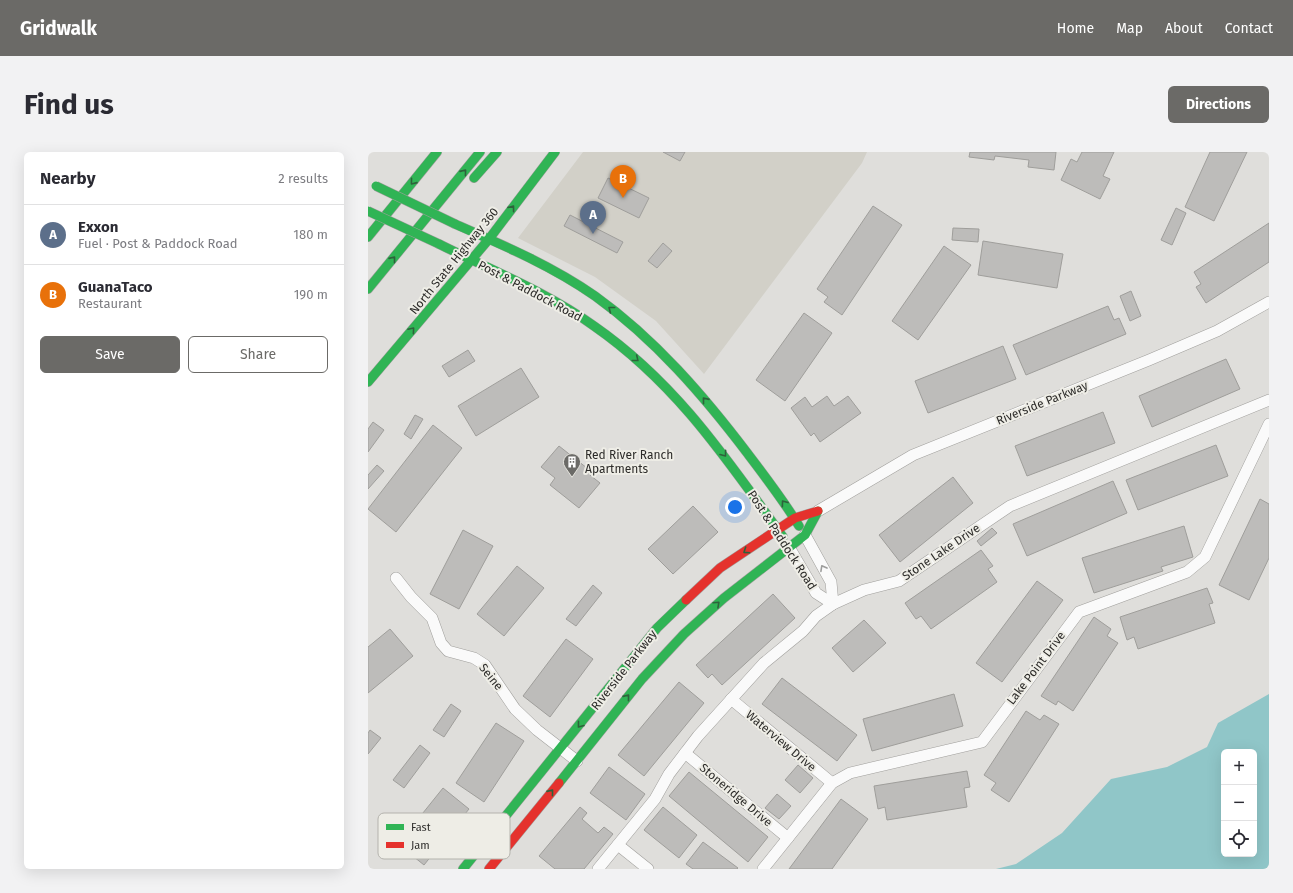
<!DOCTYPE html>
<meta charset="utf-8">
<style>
body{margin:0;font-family:"Fira Sans",sans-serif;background:#f2f2f3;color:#2b2b33}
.controls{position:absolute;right:12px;bottom:12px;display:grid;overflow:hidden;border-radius:6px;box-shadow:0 4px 16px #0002}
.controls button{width:36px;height:36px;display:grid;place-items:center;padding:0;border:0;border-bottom:1px solid #e1e1e2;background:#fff;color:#2b2b33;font:20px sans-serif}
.you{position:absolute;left:367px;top:355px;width:14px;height:14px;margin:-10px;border:3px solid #fff;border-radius:50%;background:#1a73e8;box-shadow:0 0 0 6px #1a73e833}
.badge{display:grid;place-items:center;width:26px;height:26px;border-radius:50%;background:#6b6a67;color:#fff;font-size:13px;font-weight:700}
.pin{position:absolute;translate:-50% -33px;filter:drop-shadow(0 1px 2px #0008)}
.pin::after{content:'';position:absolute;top:21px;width:14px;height:12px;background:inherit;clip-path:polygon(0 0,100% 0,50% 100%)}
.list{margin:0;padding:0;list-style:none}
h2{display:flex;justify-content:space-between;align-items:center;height:52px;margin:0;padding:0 16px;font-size:17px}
h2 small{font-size:13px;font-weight:400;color:#7c7c81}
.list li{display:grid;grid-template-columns:26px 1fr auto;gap:12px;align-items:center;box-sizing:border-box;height:60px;padding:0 16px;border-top:1px solid #e1e1e2}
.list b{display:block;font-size:15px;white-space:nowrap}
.list p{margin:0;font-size:13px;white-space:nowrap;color:#7c7c81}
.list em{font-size:13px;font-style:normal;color:#7c7c81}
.actions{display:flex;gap:8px;padding:12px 16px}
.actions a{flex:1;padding:9px 0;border:1px solid #6b6a67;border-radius:6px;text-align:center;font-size:14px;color:#6b6a67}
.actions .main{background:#6b6a67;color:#fff}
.icon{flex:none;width:22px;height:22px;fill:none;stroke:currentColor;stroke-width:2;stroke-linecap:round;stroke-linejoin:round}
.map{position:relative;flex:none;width:901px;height:717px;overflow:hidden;border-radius:6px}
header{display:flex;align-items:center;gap:24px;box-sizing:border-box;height:56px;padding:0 20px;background:#6b6a67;color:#fff}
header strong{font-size:19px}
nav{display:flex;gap:22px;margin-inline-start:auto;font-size:14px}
.intro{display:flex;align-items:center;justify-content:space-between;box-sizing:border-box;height:96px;padding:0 24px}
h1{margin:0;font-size:28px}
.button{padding:10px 18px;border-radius:6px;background:#6b6a67;color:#fff;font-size:14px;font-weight:700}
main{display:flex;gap:24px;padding:0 24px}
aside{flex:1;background:#fff;border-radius:6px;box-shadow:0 4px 16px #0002}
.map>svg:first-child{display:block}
.built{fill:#d2d0c8}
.water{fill:#90c6c8;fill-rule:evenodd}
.building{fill:#bdbcba;stroke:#9f9e9b}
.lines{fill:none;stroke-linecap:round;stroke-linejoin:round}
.street-casing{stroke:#a09f9c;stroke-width:12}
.fast-casing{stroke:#a09f9c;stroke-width:10}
.jam-casing{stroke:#a09f9c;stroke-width:10}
.street{stroke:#fafafa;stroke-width:11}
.fast{stroke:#30b455;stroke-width:9}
.jam{stroke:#e5322d;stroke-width:9}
.fast-bridge-casing{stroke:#a09f9c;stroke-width:10;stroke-linecap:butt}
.fast-bridge{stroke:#30b455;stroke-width:9}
.oneway{stroke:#2e623b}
.oneway2{stroke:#9d9d9c}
.labels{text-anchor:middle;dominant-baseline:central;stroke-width:4;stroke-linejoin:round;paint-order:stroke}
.street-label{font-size:12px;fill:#2c2b29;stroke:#eeede6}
.poi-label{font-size:12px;fill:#2c2b29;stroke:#eeede6;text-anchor:start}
.key{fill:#eeede6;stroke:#b4b3ad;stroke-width:1}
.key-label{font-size:11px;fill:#2c2b29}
</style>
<header>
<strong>Gridwalk</strong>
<nav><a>Home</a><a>Map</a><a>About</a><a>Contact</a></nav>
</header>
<div class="intro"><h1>Find us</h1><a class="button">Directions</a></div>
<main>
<aside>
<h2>Nearby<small>2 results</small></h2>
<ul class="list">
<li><span class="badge" style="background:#5c6f8a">A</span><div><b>Exxon</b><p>Fuel · Post &amp; Paddock Road</p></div><em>180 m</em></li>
<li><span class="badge" style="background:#e8710a">B</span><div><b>GuanaTaco</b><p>Restaurant</p></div><em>190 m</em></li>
</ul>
<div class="actions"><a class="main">Save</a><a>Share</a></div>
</aside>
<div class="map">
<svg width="901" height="717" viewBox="0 0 901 717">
<rect width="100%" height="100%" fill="#dfdedb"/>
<!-- built -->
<polygon class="built" points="215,0 499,0 494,11 336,222 288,169 227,125 150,86"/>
<!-- water -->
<path class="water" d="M901,542V717H628L648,712L694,681L743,627L799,615L839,595L850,571ZM856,600H886V702H856Z"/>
<!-- building -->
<g class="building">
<polygon points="295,0 317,0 312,9"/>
<polygon points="602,0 688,0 686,18 660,15 661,8 627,4 626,8 601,5"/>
<polygon points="714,0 746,0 735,24 742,27 732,47 693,28 703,7 709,10"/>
<polygon points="842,0 879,0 846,69 817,55"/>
<polygon points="240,26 281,46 271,66 230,46"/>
<polygon points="505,54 534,73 474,163 456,150 460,145 449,137"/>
<polygon points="808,56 818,61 804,93 793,88"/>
<polygon points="202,63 255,90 249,101 196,74"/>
<polygon points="901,71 901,110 838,151 828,135 833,132 826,120"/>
<polygon points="585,76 611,77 610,90 584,88"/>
<polygon points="615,89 695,102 689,136 610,123"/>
<polygon points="295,91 304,99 289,116 280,109"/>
<polygon points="576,94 603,113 550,188 524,169"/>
<polygon points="763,139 773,164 762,169 752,144"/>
<polygon points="740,154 746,168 751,166 758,182 658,223 645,193"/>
<polygon points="436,161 464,181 417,249 388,228"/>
<polygon points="635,194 648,227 560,261 547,229"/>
<polygon points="100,198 107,209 81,225 74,214"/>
<polygon points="858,207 872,237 784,275 771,244"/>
<polygon points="153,216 171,245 108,284 90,254"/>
<polygon points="459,244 466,254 480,244 493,261 452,290 446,281 443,284 423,256 437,245 444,255"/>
<polygon points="735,260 747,291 659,324 647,294"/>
<polygon points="47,263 55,267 43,287 36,282"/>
<polygon points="5,270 16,278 0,300 0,277"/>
<polygon points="65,273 94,296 28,380 0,357"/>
<polygon points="848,293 860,324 770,358 758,328"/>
<polygon points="191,294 224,320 222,323 232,331 211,356 182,333 187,326 173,315"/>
<polygon points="9,313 16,319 0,337 0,323"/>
<polygon points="585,325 605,351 532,410 511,383"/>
<polygon points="745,329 759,361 659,404 645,372"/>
<polygon points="892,347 901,352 901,406 881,448 851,433"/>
<polygon points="325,354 350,380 305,422 280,397"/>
<polygon points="816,374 825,405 793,415 795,419 726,441 714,406"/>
<polygon points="624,376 629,381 613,394 609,389"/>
<polygon points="95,378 125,394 91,457 62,442"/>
<polygon points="613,398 625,414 620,417 629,430 563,477 553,464 548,467 537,451"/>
<polygon points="149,414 176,436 136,484 109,462"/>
<polygon points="669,429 695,448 634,530 608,511"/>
<polygon points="225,433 234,441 208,474 198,467"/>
<polygon points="839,436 845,451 841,452 847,471 770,497 766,485 759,488 752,465"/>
<polygon points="405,442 427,466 354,533 344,522 340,526 328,513"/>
<polygon points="726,465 743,477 739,484 750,491 705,559 690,549 688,553 673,544"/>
<polygon points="496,468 518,491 485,520 464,496"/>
<polygon points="22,477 45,504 0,541 0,495"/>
<polygon points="198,487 225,507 182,565 155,544"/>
<polygon points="414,526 489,583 469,609 394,552"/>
<polygon points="311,530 336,551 276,624 250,603"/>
<polygon points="586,542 595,574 504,599 495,567"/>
<polygon points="83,552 93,559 76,585 65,578"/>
<polygon points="658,559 672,568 676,563 691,572 641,650 623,638 628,631 616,623"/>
<polygon points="128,571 156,589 116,650 88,631"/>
<polygon points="2,578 13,586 0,602 0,581"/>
<polygon points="52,593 62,601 36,636 25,628"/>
<polygon points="430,613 445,626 432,641 417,628"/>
<polygon points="241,615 277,642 258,668 222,641"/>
<polygon points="599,619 602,635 596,636 599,655 519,668 517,655 510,657 506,634"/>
<polygon points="321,620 400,685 380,710 301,644"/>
<polygon points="75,636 101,657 56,713 30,692"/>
<polygon points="409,642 423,654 411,667 397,656"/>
<polygon points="473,647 500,667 464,717 421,717"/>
<polygon points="212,655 219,661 214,667 230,681 236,675 245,682 216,717 187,717 171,704"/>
<polygon points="295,655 329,683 311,706 276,678"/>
<polygon points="335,690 370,716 369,717 325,717 318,712"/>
</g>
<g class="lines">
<!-- street casing -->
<g class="street-casing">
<g id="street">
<polyline points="450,359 545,303 781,208 849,179 901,150"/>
<polyline points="437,383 463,430 465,452"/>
<polyline points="421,395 448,441 465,452"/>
<polyline points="28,426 43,445 64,466 73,491 80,499 106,506 117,513 147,557 169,578 209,609"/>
<polyline points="363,547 464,631"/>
<polyline points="317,601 420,686"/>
<polyline points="250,693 280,717"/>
<polyline points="230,717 287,647 301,622 330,584 396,511 435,479 448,464 465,452 496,438 531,429 642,354 901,248"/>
<polyline points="395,717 464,631 482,621 614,590 711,460 819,420 837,405 901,272"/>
</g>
</g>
<!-- fast casing -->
<g class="fast-casing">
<g id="fast">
<polyline points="106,26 129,0"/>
<path d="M87,72C135,93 184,114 227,144C287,187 336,244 380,302C398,326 416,349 431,374"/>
<polyline points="0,85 69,0"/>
<path d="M71,92C123,118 179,140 226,174C308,231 358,306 415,385"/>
<polyline points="0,137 112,0"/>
<polyline points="0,230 121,87 187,0"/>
<polyline points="191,631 274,527 316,482 356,446 437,383 450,359"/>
<polyline points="95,717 289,476 318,448"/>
</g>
</g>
<!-- jam casing -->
<g class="jam-casing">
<g id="jam">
<polyline points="318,448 352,416 427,366 450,359"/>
<polyline points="121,717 191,631"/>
</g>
</g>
<!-- street -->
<use href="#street" class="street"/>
<!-- fast -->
<use href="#fast" class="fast"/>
<!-- jam -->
<use href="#jam" class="jam"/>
<!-- fast-bridge casing -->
<g class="fast-bridge-casing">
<g id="fast-bridge">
<polyline points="8,34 87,72"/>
<polyline points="0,59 71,92"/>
</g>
</g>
<!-- fast-bridge -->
<use href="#fast-bridge" class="fast-bridge"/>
</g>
<!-- one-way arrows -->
<defs><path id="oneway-chevron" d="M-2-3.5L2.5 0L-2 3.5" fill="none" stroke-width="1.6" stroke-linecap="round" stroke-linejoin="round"/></defs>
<g class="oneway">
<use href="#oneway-chevron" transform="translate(96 20) rotate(-51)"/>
<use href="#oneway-chevron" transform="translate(45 30) rotate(129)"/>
<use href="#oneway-chevron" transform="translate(144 56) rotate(-53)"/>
<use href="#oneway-chevron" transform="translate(25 107) rotate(-51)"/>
<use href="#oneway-chevron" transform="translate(243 157) rotate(-142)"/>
<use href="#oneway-chevron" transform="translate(44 178) rotate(-50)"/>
<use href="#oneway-chevron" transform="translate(268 207) rotate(39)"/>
<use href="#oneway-chevron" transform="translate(337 248) rotate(-129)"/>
<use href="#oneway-chevron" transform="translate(356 302) rotate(53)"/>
<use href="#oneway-chevron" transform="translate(416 351) rotate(-126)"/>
<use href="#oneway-chevron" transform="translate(378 399) rotate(146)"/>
<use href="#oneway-chevron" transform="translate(349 452) rotate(-43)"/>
<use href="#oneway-chevron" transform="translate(259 545) rotate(-51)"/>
<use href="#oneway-chevron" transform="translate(212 573) rotate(128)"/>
<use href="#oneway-chevron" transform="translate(183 640) rotate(-51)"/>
</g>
<use class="oneway2" href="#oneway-chevron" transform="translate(455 416) rotate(-119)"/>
<!-- icons -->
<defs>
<g id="building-pin" transform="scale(0.9)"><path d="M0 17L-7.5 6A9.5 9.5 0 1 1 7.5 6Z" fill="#6b6a67" stroke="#eeede6"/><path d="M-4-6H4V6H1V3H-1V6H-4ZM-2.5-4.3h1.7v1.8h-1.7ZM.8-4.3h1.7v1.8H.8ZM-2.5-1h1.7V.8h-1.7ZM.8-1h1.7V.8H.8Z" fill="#fff"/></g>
</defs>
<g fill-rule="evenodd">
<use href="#building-pin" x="204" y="310"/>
</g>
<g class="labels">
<!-- street labels -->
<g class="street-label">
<text transform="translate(86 109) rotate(-51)">North State Highway 360</text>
<text transform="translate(162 139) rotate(28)">Post &amp; Paddock Road</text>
<text transform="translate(674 251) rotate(-22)">Riverside Parkway</text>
<text transform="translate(414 388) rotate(57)">Post &amp; Paddock Road</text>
<text transform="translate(573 400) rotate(-34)">Stone Lake Drive</text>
<text transform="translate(668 516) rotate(-53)">Lake Point Drive</text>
<text transform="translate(256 518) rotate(-52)">Riverside Parkway</text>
<text transform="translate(123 525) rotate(51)">Seine</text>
<text transform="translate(413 589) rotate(40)">Waterview Drive</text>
<text transform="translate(368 643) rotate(40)">Stoneridge Drive</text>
</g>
<!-- poi labels -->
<g class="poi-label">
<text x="217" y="303">Red River Ranch<tspan x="217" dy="14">Apartments</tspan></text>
</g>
</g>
<!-- legend -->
<rect x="10" y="661" width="132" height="46" rx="6" class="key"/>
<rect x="18" y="672" width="18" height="6" fill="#30b455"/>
<rect x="18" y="690" width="18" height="6" fill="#e5322d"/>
<g class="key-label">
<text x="43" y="679">Fast</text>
<text x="43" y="697">Jam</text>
</g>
</svg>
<div class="controls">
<button>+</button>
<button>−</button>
<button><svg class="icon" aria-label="locate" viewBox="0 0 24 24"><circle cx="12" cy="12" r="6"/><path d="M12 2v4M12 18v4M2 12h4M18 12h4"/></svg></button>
</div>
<div class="you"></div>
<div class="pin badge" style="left:225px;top:82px;background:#5c6f8a">A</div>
<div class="pin badge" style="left:255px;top:46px;background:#e8710a">B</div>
</div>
</main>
